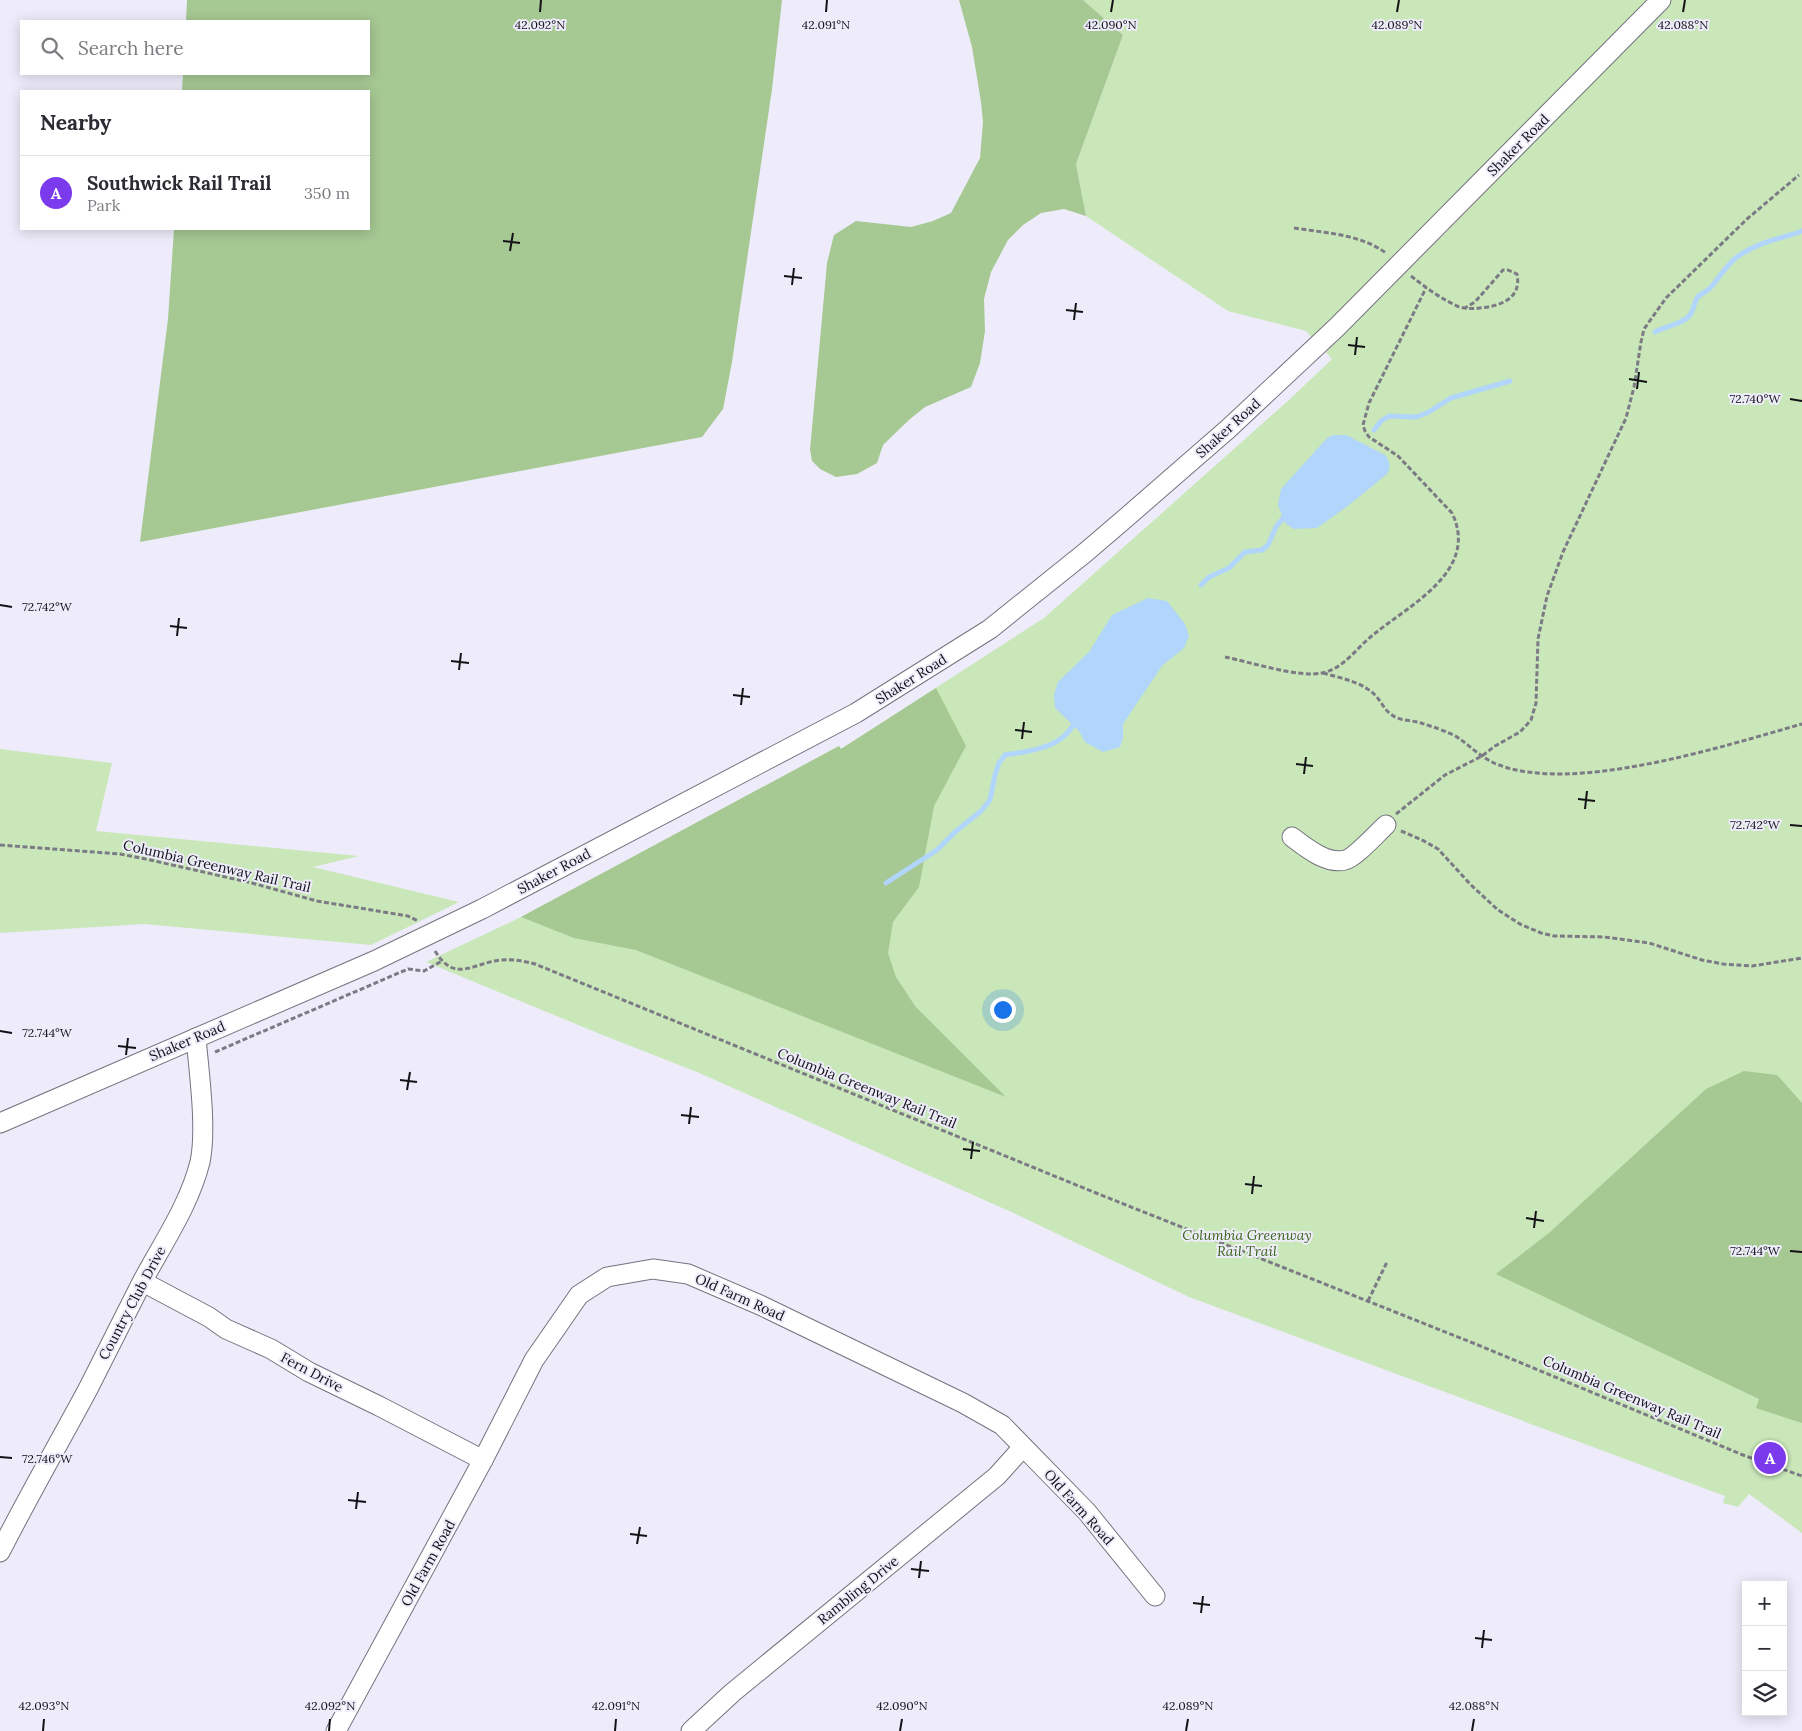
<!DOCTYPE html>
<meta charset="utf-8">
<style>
body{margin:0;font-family:Lora,serif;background:#f2f2f3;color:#2b2b33}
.controls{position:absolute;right:15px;bottom:15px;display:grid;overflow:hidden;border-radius:0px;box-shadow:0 2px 12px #0003}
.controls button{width:45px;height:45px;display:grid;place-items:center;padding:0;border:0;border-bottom:1px solid #e1e1e2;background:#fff;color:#2b2b33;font:25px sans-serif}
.you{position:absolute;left:1002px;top:1009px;width:18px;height:18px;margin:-12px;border:4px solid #fff;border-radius:50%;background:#1a73e8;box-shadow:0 0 0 8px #1a73e833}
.badge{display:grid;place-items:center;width:32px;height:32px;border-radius:50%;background:#7c3aed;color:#fff;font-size:16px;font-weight:700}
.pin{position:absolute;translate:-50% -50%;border:2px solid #fff;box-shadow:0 1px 5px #0006}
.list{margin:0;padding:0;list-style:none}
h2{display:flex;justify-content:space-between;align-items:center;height:65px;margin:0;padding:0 20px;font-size:21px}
h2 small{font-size:16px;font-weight:400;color:#7c7c81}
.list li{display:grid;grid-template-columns:32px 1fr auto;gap:15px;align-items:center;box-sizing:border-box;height:75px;padding:0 20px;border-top:1px solid #e1e1e2}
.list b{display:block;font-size:19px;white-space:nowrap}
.list p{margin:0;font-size:16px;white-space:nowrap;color:#7c7c81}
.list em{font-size:16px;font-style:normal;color:#7c7c81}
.icon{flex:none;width:28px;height:28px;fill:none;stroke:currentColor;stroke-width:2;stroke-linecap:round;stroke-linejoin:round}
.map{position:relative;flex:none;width:1802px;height:1731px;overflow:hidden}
.search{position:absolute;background:#fff;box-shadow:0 2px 12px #0003;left:20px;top:20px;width:350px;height:55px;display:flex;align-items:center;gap:12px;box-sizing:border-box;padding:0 18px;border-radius:0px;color:#7c7c81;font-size:19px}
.panel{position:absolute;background:#fff;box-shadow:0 2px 12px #0003;left:20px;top:90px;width:350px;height:140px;border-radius:0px}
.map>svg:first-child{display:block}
.green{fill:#c9e7b9}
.forest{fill:#a6c893}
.water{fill:#b1d5fb}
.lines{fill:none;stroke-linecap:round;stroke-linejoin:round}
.stream{stroke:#b1d5fb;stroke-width:5}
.minor-casing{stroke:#75737f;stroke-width:21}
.path{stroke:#7c7a84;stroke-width:3;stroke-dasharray:5 2.5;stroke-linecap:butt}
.minor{stroke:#fff;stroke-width:19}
.ticks{fill:none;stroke:#131217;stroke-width:2}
.labels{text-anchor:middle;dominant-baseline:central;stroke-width:4;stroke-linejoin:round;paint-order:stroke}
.street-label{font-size:14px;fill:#131217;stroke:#eeecfa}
.park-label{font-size:14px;font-style:italic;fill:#3b651c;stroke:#eeecfa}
.ticks-label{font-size:12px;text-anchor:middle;fill:#131217;stroke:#eeecfa;stroke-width:4;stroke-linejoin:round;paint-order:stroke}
</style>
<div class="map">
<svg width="1802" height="1731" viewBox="0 0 1802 1731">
<rect width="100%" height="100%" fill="#eeecfa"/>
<!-- green -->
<g class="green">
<polygon points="1083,0 1802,0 1802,1533 1749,1494 1738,1507 1723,1503 1725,1496 1189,1297 1020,1216 697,1072 605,1036 426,962 521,917 839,746 841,749 1044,618 1290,399 1332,359 1306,331 1228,311 1086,216 1076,164 1123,35"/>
<polygon points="0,749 112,763 96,831 359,856 313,867 459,902 371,945 144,924 0,933"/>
</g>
<!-- forest -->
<g class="forest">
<polygon points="187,0 782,0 772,89 732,362 723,409 702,437 140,542 168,319 174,229 369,229 369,91 182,91 183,74 369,74 369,21 186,21"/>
<polygon points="959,0 1083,0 1123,35 1076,164 1086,216 1064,209 1041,213 1023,225 1008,240 991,272 984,299 985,331 980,363 971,387 925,407 910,419 883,445 877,463 857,474 836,477 820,469 812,461 810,450 827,263 834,235 856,221 911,227 933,221 951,213 980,158 983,122 981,102 972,47"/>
<polygon points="936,688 966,746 934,806 919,887 893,922 888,953 896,977 915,1006 1006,1097 636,950 574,938 521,917 839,746 841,749"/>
<polygon points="1744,1071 1777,1075 1802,1103 1802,1423 1756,1408 1759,1399 1496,1274 1549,1233 1706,1089"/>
</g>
<!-- water -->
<g class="water">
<path d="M1333,435H1346L1385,455C1390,461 1391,467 1387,474L1349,505L1317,528L1294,529L1285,523L1278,505L1281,489L1327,438Z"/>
<polygon points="1148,598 1167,601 1185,624 1189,636 1184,648 1162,666 1123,724 1123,738 1120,747 1103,752 1085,742 1079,731 1055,708 1054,695 1058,682 1089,652 1112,615"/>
</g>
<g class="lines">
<!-- stream -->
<g class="stream">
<path d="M1655,332C1664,327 1680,324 1687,318C1694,313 1693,305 1697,298C1700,294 1706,292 1709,289C1720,278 1724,267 1737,257C1757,242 1780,239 1802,231"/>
<polyline points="1374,430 1381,421 1389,416 1416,417 1427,413 1451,398 1510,381"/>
<polyline points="1201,585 1209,577 1229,568 1245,552 1262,550 1268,545 1276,527 1286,514"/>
<path d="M886,883L937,850L955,832L981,811L990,800L995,775L999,763L1005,755C1030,751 1064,748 1075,721"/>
</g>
<!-- minor casing -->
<g class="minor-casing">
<g id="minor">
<path d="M1292,837C1305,847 1327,865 1345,860C1355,858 1377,833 1386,825"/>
<polyline points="0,1123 374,961 482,909 856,713 990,629 1086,552 1128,516 1228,429 1337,327 1661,0"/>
<polyline points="143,1282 209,1317 226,1329 271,1349 309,1372 379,1406 483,1460"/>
<path d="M0,1552C28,1497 59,1443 88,1389C106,1354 123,1319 141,1284C162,1244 189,1206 200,1162C207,1129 199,1072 196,1038"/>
<polyline points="336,1731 483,1460 534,1360 579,1295 607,1277 653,1269 688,1274 760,1305 963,1403 1002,1425 1087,1512 1155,1596"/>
<polyline points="691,1731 732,1693 997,1476 1023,1447"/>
</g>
</g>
<!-- path -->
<g class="path">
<path d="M1294,228C1325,233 1360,234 1386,253"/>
<path d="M1411,276C1425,287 1440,298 1457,306C1464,309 1472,309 1480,308C1500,306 1522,299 1517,274L1508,270H1503L1475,302L1465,308"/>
<path d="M1225,657C1250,662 1299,678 1322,673C1345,668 1356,648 1373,635C1409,605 1480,571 1452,513L1398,456L1369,437L1365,431L1363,425L1369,403L1426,288"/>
<path d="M1323,673C1341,678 1362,682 1375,695C1381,701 1385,711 1392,715C1400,721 1412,720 1421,723C1433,727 1450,732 1460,739C1471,747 1481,757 1494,763C1569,796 1724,746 1802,724"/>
<polyline points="1396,814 1445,775 1482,756 1495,746 1520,732 1531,720 1536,703 1538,639 1547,596 1563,552 1626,418 1634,387 1641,342 1644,329 1666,298 1747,219 1799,175"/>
<polyline points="1401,831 1424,841 1438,849 1471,885 1498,910 1520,924 1541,933 1554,936 1604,937 1649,943 1702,960 1723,964 1752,966 1802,958"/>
<polyline points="0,845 120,854 146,859 252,883 317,901 408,916 418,921"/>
<path d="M435,951C455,983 471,964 500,960C512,959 524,961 535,964L1096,1193L1478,1345L1743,1455L1802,1476"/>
<polyline points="215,1052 408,969 424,971 442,961"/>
<polyline points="1368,1301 1387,1262"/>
</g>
<!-- minor -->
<use href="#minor" class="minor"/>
</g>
<!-- ticks -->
<path class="ticks" d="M540,12L541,0M826,12L827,0M1111,12L1113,0M1397,12L1399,0M1683,12L1685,0M503,241L520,243M510,251L513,233M784,276L802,278M792,285L794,268M1066,310L1083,312M1074,320L1076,303M1348,345L1365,347M1355,355L1357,337M1629,379L1647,382M1637,389L1639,372M1790,399L1802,401M0,605L12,607M170,626L187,628M177,636L179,618M451,661L469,663M459,670L461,653M733,695L750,697M741,705L743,688M1015,730L1032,732M1022,739L1024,722M1296,764L1313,766M1304,774L1306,757M1578,799L1595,801M1585,809L1587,791M1790,825L1802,826M0,1031L12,1033M118,1046L136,1048M126,1055L128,1038M400,1080L417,1082M407,1090L410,1072M681,1115L699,1117M689,1124L691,1107M963,1149L980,1151M971,1159L973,1142M1245,1184L1262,1186M1252,1194L1254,1176M1526,1218L1544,1221M1534,1228L1536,1211M1790,1251L1802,1252M0,1457L12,1458M348,1500L366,1502M356,1509L358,1492M630,1534L647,1536M637,1544L640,1527M911,1569L929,1571M919,1578L921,1561M1193,1603L1210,1605M1201,1613L1203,1596M1475,1638L1492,1640M1482,1648L1484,1630M43,1731L44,1719M329,1731L330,1719M615,1731L616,1719M900,1731L902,1719M1186,1731L1188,1719M1472,1731L1474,1719"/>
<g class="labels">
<!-- street labels -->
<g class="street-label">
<text transform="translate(1518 145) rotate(-45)">Shaker Road</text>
<text transform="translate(1228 428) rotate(-42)">Shaker Road</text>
<text transform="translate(911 679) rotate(-32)">Shaker Road</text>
<text transform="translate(217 866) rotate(13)">Columbia Greenway Rail Trail</text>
<text transform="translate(554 871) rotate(-28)">Shaker Road</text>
<text transform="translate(187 1041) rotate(-23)">Shaker Road</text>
<text transform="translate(867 1088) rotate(22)">Columbia Greenway Rail Trail</text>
<text transform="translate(740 1297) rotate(24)">Old Farm Road</text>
<text transform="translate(132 1303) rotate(-62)">Country Club Drive</text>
<text transform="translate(312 1372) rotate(28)">Fern Drive</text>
<text transform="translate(1632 1397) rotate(23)">Columbia Greenway Rail Trail</text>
<text transform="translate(1079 1507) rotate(48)">Old Farm Road</text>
<text transform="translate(428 1563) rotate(-61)">Old Farm Road</text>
<text transform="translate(858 1590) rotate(-39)">Rambling Drive</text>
</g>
<!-- park labels -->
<g class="park-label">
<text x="1247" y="1235">Columbia Greenway<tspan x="1247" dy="16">Rail Trail</tspan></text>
</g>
</g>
<g class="ticks-label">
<text x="540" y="29">42.092°N</text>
<text x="826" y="29">42.091°N</text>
<text x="1111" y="29">42.090°N</text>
<text x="1397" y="29">42.089°N</text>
<text x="1683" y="29">42.088°N</text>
<text x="1755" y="403">72.740°W</text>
<text x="47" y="611">72.742°W</text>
<text x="1755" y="829">72.742°W</text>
<text x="47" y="1037">72.744°W</text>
<text x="1755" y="1255">72.744°W</text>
<text x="47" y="1463">72.746°W</text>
<text x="44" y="1710">42.093°N</text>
<text x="330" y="1710">42.092°N</text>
<text x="616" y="1710">42.091°N</text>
<text x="902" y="1710">42.090°N</text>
<text x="1188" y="1710">42.089°N</text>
<text x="1474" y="1710">42.088°N</text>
</g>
</svg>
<div class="controls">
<button>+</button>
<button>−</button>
<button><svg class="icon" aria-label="layers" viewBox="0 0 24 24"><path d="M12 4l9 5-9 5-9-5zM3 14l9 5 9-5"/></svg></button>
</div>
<div class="you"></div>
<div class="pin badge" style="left:1770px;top:1458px">A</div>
<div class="search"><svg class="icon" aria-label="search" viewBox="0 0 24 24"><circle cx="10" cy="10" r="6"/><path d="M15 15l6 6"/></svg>Search here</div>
<section class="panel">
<h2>Nearby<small></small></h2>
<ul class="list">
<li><span class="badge">A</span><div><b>Southwick Rail Trail</b><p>Park</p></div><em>350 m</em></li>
</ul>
</section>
</div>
